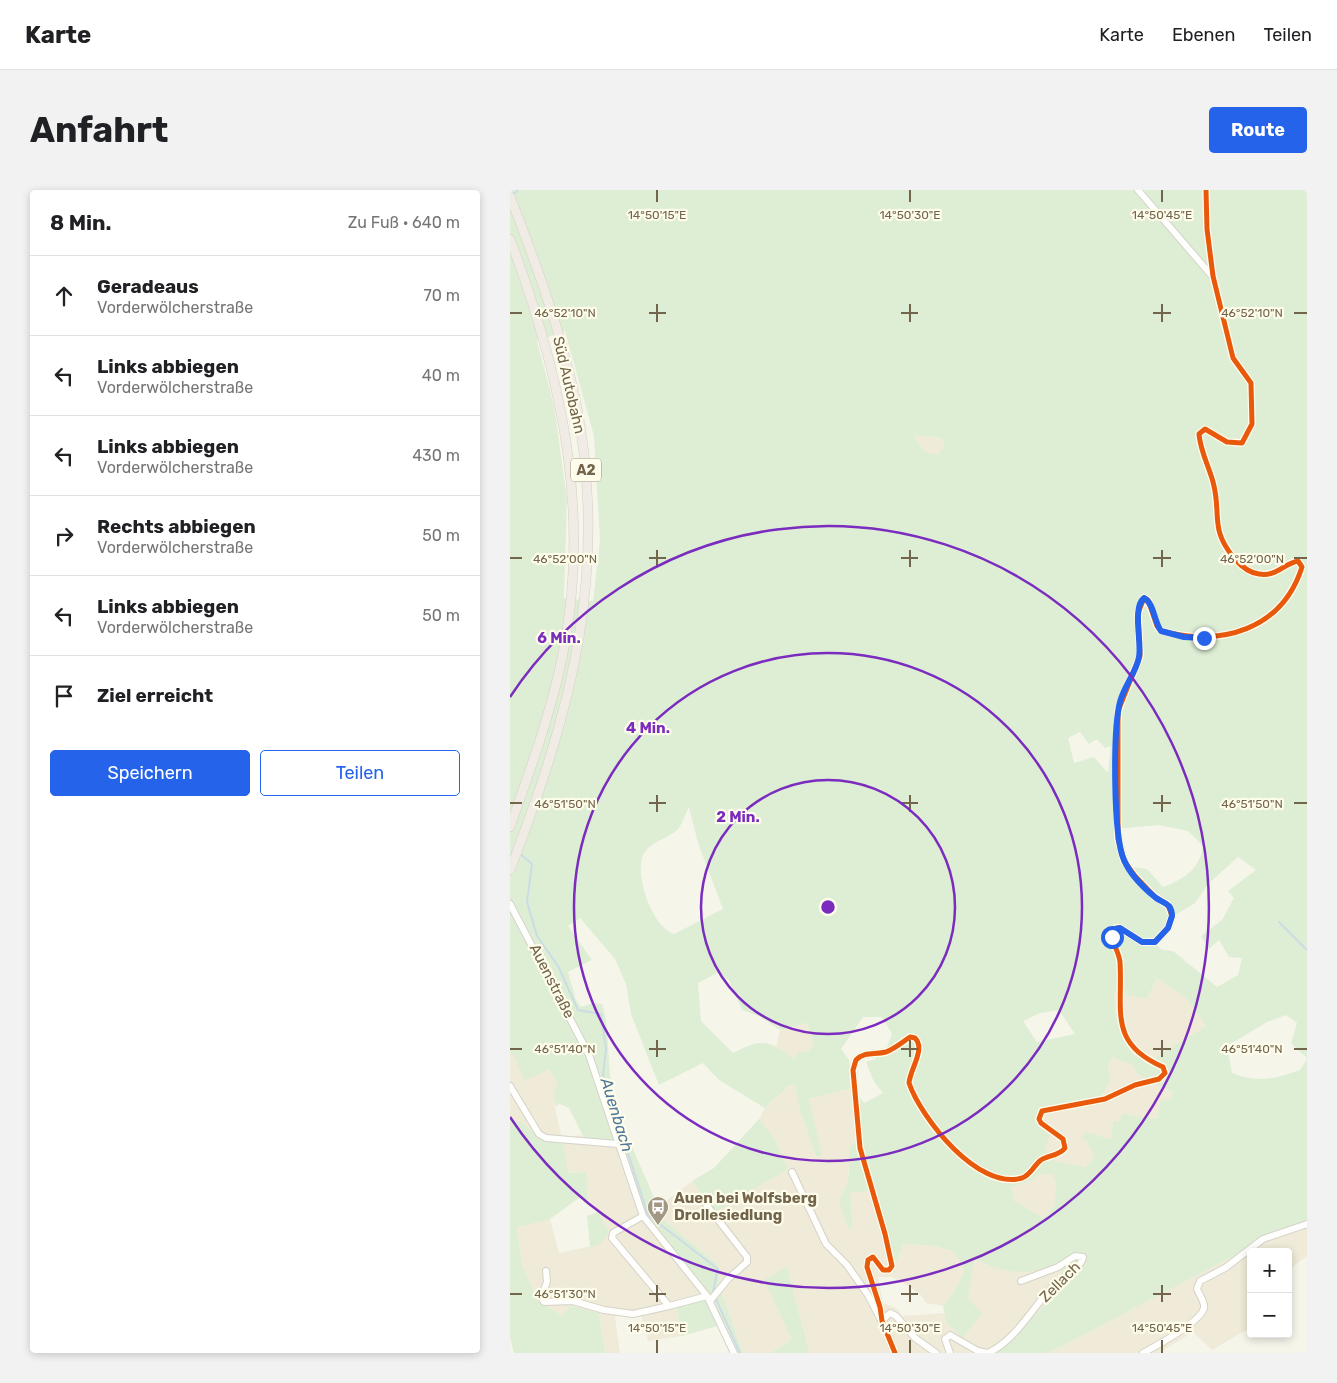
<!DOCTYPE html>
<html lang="de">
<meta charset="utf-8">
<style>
body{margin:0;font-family:Rubik,sans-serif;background:#f2f2f2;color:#202124}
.controls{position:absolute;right:15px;bottom:15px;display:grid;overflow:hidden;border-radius:5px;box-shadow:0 2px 8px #0003}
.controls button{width:45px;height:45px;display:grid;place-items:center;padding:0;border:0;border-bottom:1px solid #e0e0e0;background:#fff;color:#202124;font:25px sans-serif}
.stop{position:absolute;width:15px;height:15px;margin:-11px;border:4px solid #2563eb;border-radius:50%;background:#fff}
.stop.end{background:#2563eb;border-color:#fff;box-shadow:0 1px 5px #0008}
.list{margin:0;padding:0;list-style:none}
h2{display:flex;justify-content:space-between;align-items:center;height:65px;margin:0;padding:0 20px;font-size:21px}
h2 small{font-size:16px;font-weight:400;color:#757577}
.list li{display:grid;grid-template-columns:32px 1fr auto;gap:15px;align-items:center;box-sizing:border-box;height:80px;padding:0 20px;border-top:1px solid #e0e0e0}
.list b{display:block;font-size:19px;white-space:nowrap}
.list p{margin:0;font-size:16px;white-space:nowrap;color:#757577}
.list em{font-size:16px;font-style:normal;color:#757577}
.actions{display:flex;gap:10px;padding:15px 20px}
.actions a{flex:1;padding:11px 0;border:1px solid #2563eb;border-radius:5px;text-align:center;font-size:18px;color:#2563eb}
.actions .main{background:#2563eb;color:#fff}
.icon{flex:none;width:28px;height:28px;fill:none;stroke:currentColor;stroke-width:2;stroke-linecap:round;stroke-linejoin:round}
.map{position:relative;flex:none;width:797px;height:1163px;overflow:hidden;border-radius:5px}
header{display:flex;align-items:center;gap:30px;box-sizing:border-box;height:70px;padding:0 25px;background:#fff;border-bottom:1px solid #e0e0e0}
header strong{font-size:24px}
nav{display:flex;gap:28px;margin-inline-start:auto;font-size:18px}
.intro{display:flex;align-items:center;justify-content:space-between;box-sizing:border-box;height:120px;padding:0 30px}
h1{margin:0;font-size:35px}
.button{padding:12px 22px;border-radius:5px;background:#2563eb;color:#fff;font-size:18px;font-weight:700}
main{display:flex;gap:30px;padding:0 30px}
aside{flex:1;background:#fff;border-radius:5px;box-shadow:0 2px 8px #0003}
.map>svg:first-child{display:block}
.residential{fill:#efebd8}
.green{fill:#ddeed5;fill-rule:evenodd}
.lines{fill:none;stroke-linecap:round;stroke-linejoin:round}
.stream{stroke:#ccdce6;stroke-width:2}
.minor-casing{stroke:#d5d2c9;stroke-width:8}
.highway-casing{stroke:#d5d0c6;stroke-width:10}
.minor{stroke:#fefefc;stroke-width:6}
.highway{stroke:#f0ece5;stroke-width:9}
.cycleway-casing{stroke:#fefceb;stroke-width:8}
.cycleway{stroke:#e8590c;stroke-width:5}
.route{stroke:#2563eb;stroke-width:6}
.ticks{fill:none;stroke:#73654b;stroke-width:2}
.ring{fill:none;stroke:#7b2cbf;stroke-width:2.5}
.labels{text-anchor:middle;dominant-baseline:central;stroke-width:4.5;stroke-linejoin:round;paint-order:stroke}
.shield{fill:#fefceb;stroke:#9d927b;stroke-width:1}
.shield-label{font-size:14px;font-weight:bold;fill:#73654b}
.street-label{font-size:15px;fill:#73654b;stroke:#fefceb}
.poi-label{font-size:15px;font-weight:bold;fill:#73654b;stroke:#fefceb;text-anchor:start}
.water-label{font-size:16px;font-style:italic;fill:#4f789b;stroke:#fefceb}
.ticks-label{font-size:12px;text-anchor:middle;fill:#73654b;stroke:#fefceb;stroke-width:4.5;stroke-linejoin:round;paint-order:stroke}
.centre{fill:#7b2cbf;stroke:#fefceb;stroke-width:2.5}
.ring-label{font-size:15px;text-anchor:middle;font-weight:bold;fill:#7b2cbf;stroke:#fefceb;stroke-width:4.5;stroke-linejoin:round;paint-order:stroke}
</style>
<header>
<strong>Karte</strong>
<nav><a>Karte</a><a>Ebenen</a><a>Teilen</a></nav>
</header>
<div class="intro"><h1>Anfahrt</h1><a class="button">Route</a></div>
<main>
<aside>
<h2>8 Min.<small>Zu Fuß · 640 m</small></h2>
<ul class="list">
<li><svg class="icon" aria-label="ahead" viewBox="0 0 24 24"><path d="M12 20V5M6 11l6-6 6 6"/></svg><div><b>Geradeaus</b><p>Vorderwölcherstraße</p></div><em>70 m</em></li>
<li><svg class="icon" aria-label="left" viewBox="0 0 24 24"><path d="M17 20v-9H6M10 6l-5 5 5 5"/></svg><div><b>Links abbiegen</b><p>Vorderwölcherstraße</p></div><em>40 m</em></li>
<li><svg class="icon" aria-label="left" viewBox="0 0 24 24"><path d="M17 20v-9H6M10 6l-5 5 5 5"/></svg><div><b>Links abbiegen</b><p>Vorderwölcherstraße</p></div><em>430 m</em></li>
<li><svg class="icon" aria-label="right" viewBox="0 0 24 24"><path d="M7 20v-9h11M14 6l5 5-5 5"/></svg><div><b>Rechts abbiegen</b><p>Vorderwölcherstraße</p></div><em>50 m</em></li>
<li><svg class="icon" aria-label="left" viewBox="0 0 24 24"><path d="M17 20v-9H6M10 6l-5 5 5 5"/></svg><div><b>Links abbiegen</b><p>Vorderwölcherstraße</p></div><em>50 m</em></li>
<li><svg class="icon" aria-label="arrive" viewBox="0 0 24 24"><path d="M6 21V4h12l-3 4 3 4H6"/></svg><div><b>Ziel erreicht</b></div></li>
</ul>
<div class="actions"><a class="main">Speichern</a><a>Teilen</a></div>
</aside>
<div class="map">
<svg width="797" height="1163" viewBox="0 0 797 1163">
<rect width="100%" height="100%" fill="#f6f5ea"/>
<!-- residential -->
<g class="residential">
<polygon points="405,245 431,248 435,256 428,265 415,262 405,249"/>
<polygon points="647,788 677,809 696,836 644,868 623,865 611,847 608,830 604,820 604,802 637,809"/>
<polygon points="297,833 304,854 298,862 284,870 266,856 270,840"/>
<polygon points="0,864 4,864 14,888 39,879 47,892 44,913 52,949 71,945 75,950 110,949 124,994 197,1101 165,1112 172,1146 138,1151 130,1121 104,1120 110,1163 95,1163 89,1123 52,1126 27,1110 12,1074 7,1036 40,1029 49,1063 91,1054 99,1042 85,1016 78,1010 76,982 58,983 31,948 11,932 0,932"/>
<polygon points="602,867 623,875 626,883 663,902 660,909 649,928 630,927 612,923 609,932 603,930 601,950 577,951 584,968 577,977 547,972 535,959 531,934 526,926 530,916 560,915 591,907 601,889 598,877"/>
<polygon points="279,895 285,896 290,921 306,966 299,909 342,898 348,951 338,980 338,991 329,1010 343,1038 340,1003 358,1001 376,1040 387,1070 393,1054 425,1056 445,1062 454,1081 446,1099 433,1116 416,1113 411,1105 397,1095 382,1087 368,1087 373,1113 386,1118 392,1126 435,1123 437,1133 458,1109 463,1069 478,1075 551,1072 551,1086 531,1105 536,1114 486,1163 297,1163 299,1159 277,1077 281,1151 260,1163 233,1163 209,1095 208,1075 143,1021 182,991 206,1021 278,979 264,948 249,929 255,918"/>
<polygon points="543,983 546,993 546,1015 534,1028 504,1012 502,997 520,991 529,984"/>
<polygon points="797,1030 797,1066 778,1080 778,1062 741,1062 741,1137 702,1160 683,1142 649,1163 539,1163 722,1067 756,1044"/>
</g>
<!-- green -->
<g class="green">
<path d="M0,0H797V868L781,853L787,833L776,825L757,832L717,856L722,883C749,893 764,889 790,880L797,869V1030L756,1044L722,1067L539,1163H486L536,1114L531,1105L551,1086V1072C517,1087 498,1084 464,1069L458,1109L472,1123L453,1148L437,1133L433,1116L446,1099L454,1081L445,1062L425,1056L393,1054L387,1070L383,1067L376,1040L358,1001L340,1003L343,1039L338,1038L329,1010L338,991L340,957L348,951L344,900L354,913L373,903L364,892L356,872L366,869L361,859H376L382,844L372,827H353L331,859L339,870L342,898L299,909L312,966H306L290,921L285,896L279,895L255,918L209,890L193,873L149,895L121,824L116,794L105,769L70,728L58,736L82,770L58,782L66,810L71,817L83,813L92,814C100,839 97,865 101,891C107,930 133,979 148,1017L143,1021L208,1075L209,1095L233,1163H227L215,1134L172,1146L165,1112L197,1101L136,1025L110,950H75L59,918L50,914L45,916L44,904L47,892L39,879L14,891L4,865L0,864ZM55,141L84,246L90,350L83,411L54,408L57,309L44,216L27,151ZM405,245L431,248L435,256L428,265L415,262L405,249ZM570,542L579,554L587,549L595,558L601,556L598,583L584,567L564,573L558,548ZM179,617L188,653L213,719L164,744C142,737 123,683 134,663C140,653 157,648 166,641C172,636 175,624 179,617ZM649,635L678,641L693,656C690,679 674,689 653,697L637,679L614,676L606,657L605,639ZM728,667L746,680L718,701L724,708L712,730L691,746L699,759L709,750L719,767L732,768L728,785L707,797L663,761L652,760L640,749L648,746L659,729L685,713L699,693ZM207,783L219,790L232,820L251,827L270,840L297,833L304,854L298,862H289L284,869C257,849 253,848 223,863L191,831L188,793ZM647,788L677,809L696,836L644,868L623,865C609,845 604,827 604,802L637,809ZM549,820L565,844L527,852L513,831L530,823ZM602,867L623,875L626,883L663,902L660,909L650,912L648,928L630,927L612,923L609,932L603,930L601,950L576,942L571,949L577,951L584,968L576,977L547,972L535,959L540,943L531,934L527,926L530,917L560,915L591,907L601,889L598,877ZM529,984H543L546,993L545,1015L534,1028L504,1011L502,997L520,991Z"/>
<polygon points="249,929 264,948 278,979 206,1022 182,991 204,978"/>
<polygon points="0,932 11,932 31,948 52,949 58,983 76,982 78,1010 69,1008 40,1029 7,1037 12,1074 27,1110 52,1126 61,1116 89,1123 95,1163 4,1163 0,1148"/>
<polygon points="88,1022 99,1042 91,1054 80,1057 77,1026"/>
<polygon points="277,1077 299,1160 297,1163 260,1163 280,1151 281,1147 254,1090"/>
</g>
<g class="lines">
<!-- stream -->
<g class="stream">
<polyline points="2,6 8,0"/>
<polyline points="9,663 22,674 17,712 27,746 48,776 68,820 91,824 96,859 93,885 138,1025 208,1079 203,1102"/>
<polyline points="769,732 797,760"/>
<polyline points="205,1107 230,1163"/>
</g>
<!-- minor casing -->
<g class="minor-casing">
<g id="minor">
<polyline points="628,0 702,86"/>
<polyline points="0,714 79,865 133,1026 197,1106 224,1163"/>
<polyline points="0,896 29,944 36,948 108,954"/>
<polyline points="282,982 316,1054 337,1075 358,1105 371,1130"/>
<polyline points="195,1013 237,1067 237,1072 218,1089 200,1111"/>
<polyline points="133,1026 103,1043 102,1048 159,1116 197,1106"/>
<polyline points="36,1081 37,1092 31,1107 34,1112 63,1111 94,1120 123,1124 159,1116"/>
<polyline points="372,1131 380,1123 386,1126 405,1148 426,1163"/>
<path d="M385,1163L372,1131L370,1117L357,1077L358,1070L363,1067L373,1080H379L382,1076L375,1044L350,958L343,880L346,870C355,861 364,865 376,862C386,858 391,853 400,847L405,848C416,859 400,879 399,893C411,928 468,1001 512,988C521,985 524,975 531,970C539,965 549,966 555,958L553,949L531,933L529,929L532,921L595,909L625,895L649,889L655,883L653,877C598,853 613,821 610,772C609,762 602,753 601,742L606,738H610L632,752H645L658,738L662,726L658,715L645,707L625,686L614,671L608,649V521L630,466L628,423L634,408L638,410L647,436L651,441C711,457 772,440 792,377L788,371C773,374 766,387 749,384C739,383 730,375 724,368C699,338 712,324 703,292C699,277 690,260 689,244L695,239L717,252L732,253L742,234L741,193L723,168L703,86L697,39L696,0"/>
<polyline points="440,1163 435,1149 440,1145 468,1161 477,1163"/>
<path d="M478,1163C506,1150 522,1118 543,1096C551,1088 572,1078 573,1067L565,1066L548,1077L511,1091"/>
<path d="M633,1163C646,1156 691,1132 694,1118C695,1112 689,1104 687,1099L690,1091L715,1078L753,1049L797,1034"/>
</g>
</g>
<!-- highway casing -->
<g class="highway-casing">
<g id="highway">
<path d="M0,6C25,71 50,139 65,207C100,379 62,520 0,680"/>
<path d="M0,49C53,190 84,331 49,482C37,534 18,586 0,637"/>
</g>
</g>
<!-- minor -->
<use href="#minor" class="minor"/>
<!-- highway -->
<use href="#highway" class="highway"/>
<!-- cycleway casing -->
<g class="cycleway-casing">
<path id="cycleway" d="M385,1163L372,1131L370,1117L357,1077L358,1070L363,1067L373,1080H379L382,1076L375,1044L350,958L343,880L346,870C355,861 364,865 376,862C386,858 391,853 400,847L405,848C416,859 400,879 399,893C411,928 468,1001 512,988C521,985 524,975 531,970C539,965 549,966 555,958L553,949L531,933L529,929L532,921L595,909L625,895L649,889L655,883L653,877C598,853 613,821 610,772C609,762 602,753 601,742L606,738H610L632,752H645L658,738L662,726L658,715L645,707L625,686L614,671L608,649V521L630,466L628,423L634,408L638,410L647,436L651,441C711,457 772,440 792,377L788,371C773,374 766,387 749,384C739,383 730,375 724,368C699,338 712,324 703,292C699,277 690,260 689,244L695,239L717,252L732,253L742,234L741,193L723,168L703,86L697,39L696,0"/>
</g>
<!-- cycleway -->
<use href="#cycleway" class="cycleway"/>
</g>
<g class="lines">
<!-- route -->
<path class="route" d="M602,747V740L610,738L632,752H645L658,738L662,726C662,723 661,719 659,716C655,712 650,711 646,708C635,699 620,684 614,670C603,646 603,539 610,512C614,496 626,483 629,467C632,452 622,418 634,408C644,413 644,432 651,441L674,447L694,448"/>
</g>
<!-- ticks -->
<path class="ticks" d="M147,0V12M400,0V12M652,0V12M147,114V132M400,114V132M652,114V132M0,123H12M139,123H156M391,123H408M643,123H661M784,123H797M147,360V377M400,360V377M652,360V377M0,368H12M139,368H156M391,368H408M643,368H661M784,368H797M147,605V622M400,605V622M652,605V622M0,613H12M139,613H156M391,613H408M643,613H661M784,613H797M147,850V867M400,850V867M652,850V867M0,859H12M139,859H156M391,859H408M643,859H661M784,859H797M147,1095V1112M400,1095V1112M652,1095V1112M0,1104H12M139,1104H156M391,1104H408M643,1104H661M147,1150V1163M400,1150V1163M652,1150V1163"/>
<!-- distance rings -->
<g class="ring">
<circle cx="318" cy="717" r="127"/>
<circle cx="318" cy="717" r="254"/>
<path d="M0 507A381 381 0 1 1 0 927"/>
</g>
<!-- icons -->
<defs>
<g id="bus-pin" transform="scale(1.125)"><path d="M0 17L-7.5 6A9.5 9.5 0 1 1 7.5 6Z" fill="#a19783" stroke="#fefceb"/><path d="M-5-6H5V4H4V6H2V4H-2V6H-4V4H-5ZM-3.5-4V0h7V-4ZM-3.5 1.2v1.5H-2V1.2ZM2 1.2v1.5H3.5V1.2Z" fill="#fff"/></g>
</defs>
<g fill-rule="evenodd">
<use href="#bus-pin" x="148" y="1017"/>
</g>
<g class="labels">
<!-- shield labels -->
<rect class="shield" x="61" y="268.5" width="30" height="23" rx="4"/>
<g class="shield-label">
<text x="76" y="280">A2</text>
</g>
<!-- street labels -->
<g class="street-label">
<text transform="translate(59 195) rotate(77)">Süd Autobahn</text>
<text transform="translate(42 791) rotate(63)">Auenstraße</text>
<text transform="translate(550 1092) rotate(-45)">Zellach</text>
</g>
<!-- poi labels -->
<g class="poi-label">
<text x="164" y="1008">Auen bei Wolfsberg<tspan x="164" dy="17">Drollesiedlung</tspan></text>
</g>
<!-- water labels -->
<g class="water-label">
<text transform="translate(107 925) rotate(73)">Auenbach</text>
</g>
</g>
<g class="ticks-label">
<text x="147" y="29">14°50'15"E</text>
<text x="400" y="29">14°50'30"E</text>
<text x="652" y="29">14°50'45"E</text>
<text x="55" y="127">46°52'10"N</text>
<text x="742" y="127">46°52'10"N</text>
<text x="55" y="373">46°52'00"N</text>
<text x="742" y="373">46°52'00"N</text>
<text x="55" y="618">46°51'50"N</text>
<text x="742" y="618">46°51'50"N</text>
<text x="55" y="863">46°51'40"N</text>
<text x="742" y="863">46°51'40"N</text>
<text x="55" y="1108">46°51'30"N</text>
<text x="147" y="1142">14°50'15"E</text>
<text x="400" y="1142">14°50'30"E</text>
<text x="652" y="1142">14°50'45"E</text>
</g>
<circle cx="318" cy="717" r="8" class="centre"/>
<g class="ring-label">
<text x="49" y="453">6 Min.</text>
<text x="138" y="543">4 Min.</text>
<text x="228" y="632">2 Min.</text>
</g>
</svg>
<div class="controls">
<button>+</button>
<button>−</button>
</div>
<div class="stop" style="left:602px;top:747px"></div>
<div class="stop end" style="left:694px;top:448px"></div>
</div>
</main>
